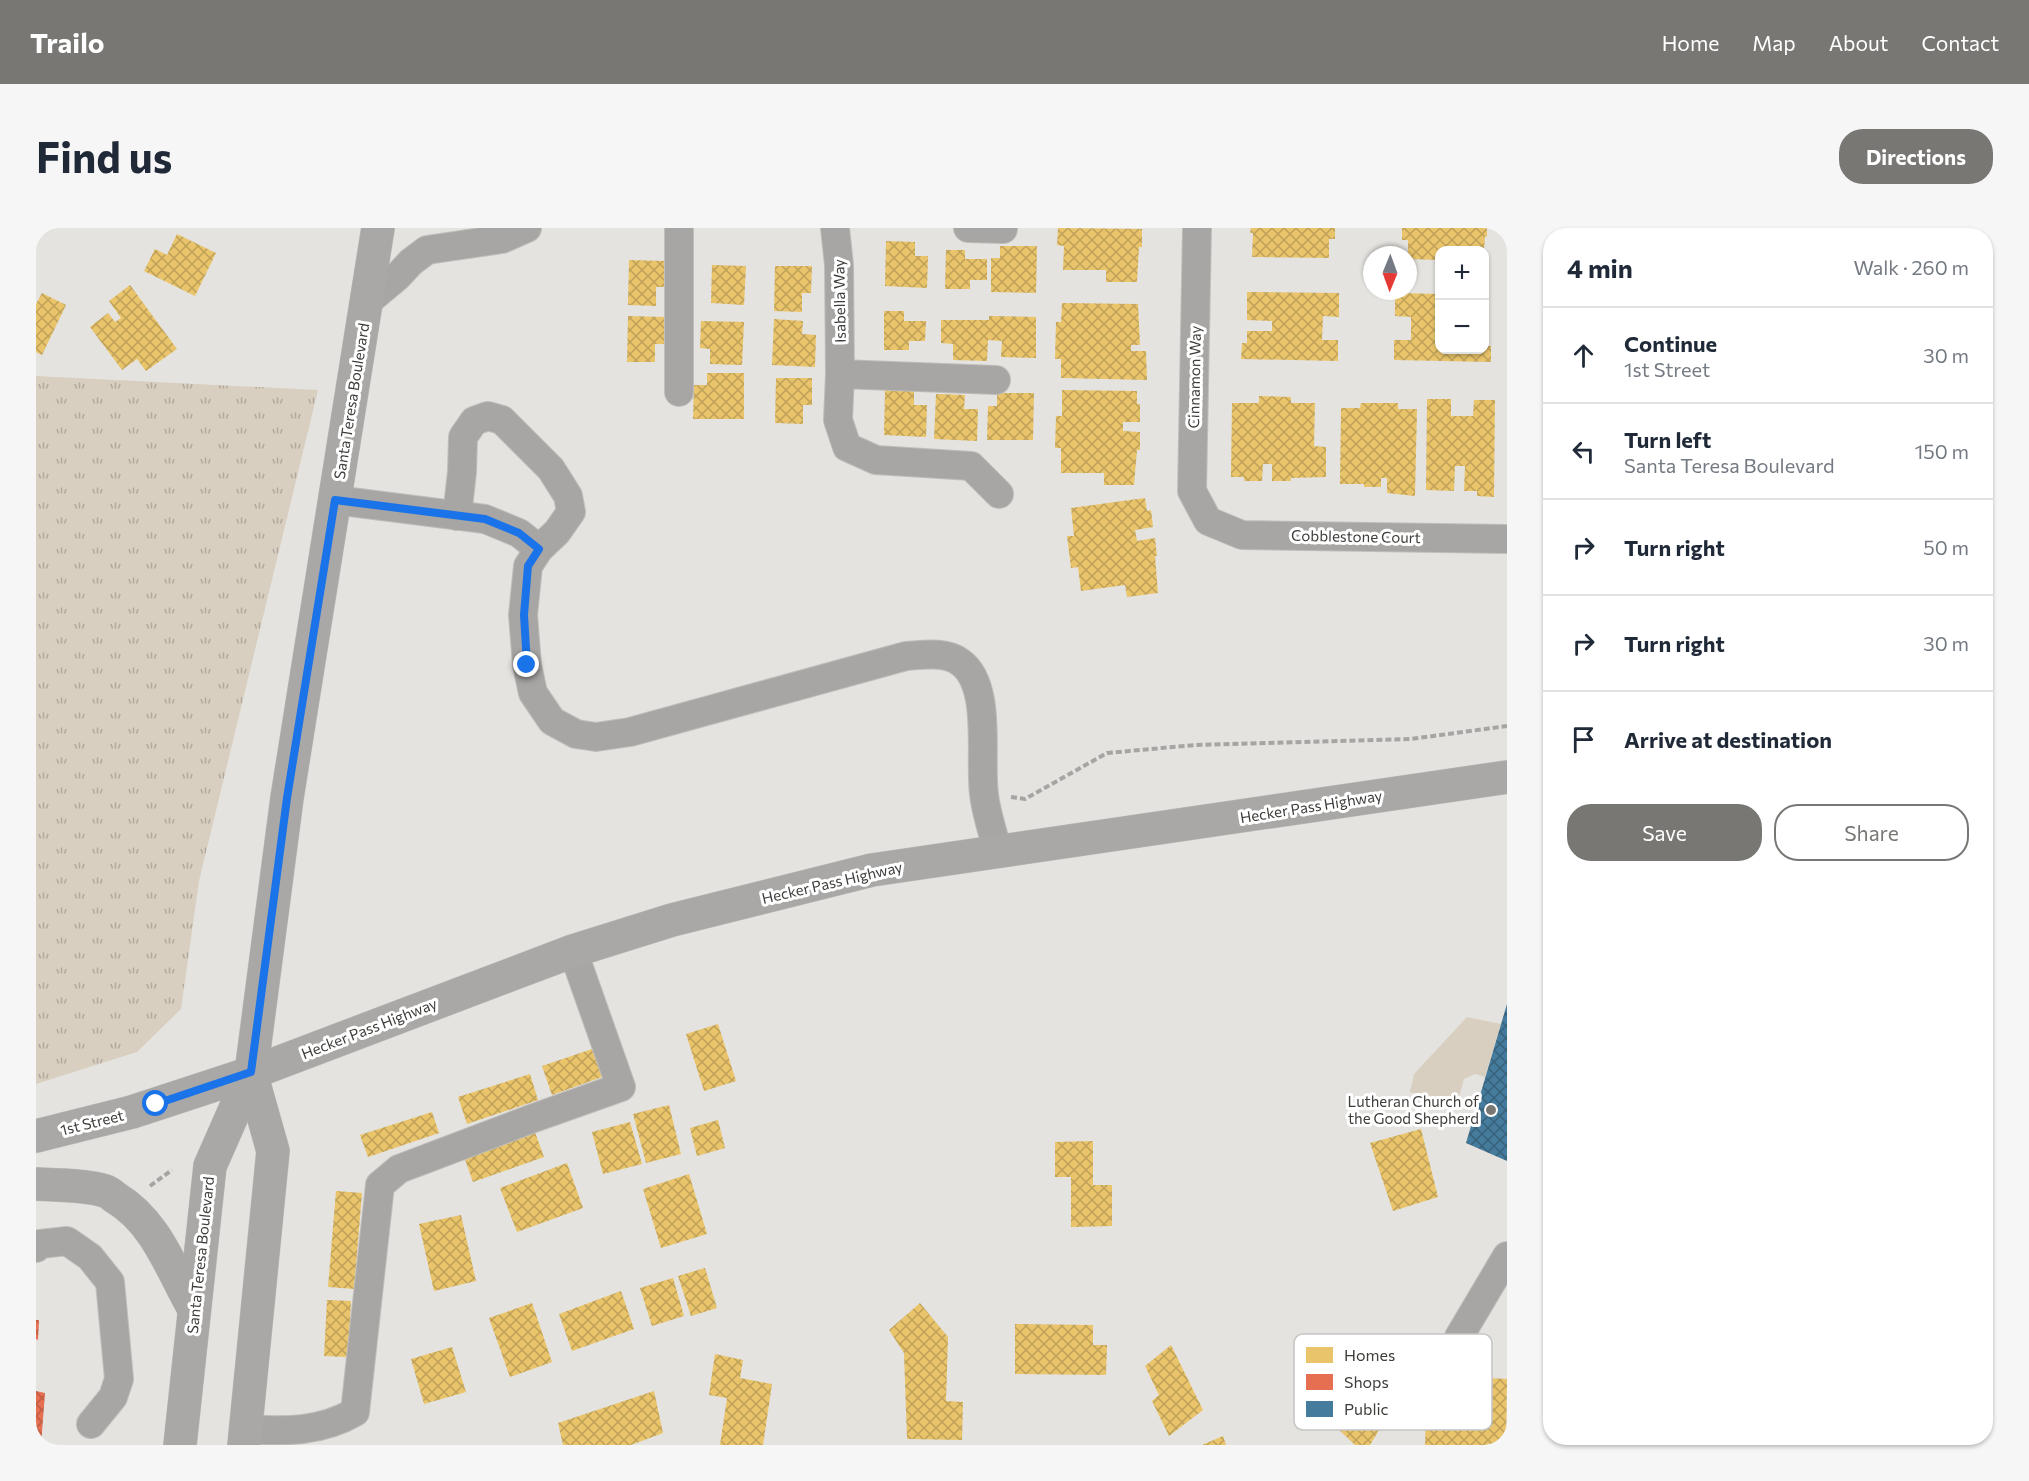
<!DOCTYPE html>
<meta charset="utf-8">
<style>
body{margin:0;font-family:Commissioner,sans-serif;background:#f6f6f7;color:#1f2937}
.controls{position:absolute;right:18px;top:18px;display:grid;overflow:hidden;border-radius:12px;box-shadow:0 2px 4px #0004}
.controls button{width:54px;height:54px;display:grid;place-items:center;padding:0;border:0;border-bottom:2px solid #e0e1e3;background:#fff;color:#1f2937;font:30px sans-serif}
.compass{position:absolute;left:1327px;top:18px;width:54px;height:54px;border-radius:50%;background:#fff;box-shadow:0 2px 4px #0004;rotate:181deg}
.stop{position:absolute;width:18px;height:18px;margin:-14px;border:4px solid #1a73e8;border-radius:50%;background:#fff}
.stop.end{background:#1a73e8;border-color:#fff;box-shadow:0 2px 6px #0008}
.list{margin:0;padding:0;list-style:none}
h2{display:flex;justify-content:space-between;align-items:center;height:78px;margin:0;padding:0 24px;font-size:26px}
h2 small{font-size:20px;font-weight:400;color:#747a83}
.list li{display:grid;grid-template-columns:39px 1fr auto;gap:18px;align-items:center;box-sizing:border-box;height:96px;padding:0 24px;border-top:2px solid #e0e1e3}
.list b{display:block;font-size:22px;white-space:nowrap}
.list p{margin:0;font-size:20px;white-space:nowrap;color:#747a83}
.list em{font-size:20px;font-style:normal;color:#747a83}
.actions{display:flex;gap:12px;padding:18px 24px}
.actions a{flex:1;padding:14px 0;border:2px solid #787774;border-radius:24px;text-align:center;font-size:21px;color:#787774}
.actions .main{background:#787774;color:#fff}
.icon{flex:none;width:33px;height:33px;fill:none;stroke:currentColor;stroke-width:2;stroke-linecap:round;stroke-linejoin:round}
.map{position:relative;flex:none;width:1471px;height:1217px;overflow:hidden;border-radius:24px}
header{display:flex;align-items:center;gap:36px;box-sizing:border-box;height:84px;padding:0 30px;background:#787774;color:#fff}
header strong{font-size:28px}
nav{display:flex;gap:33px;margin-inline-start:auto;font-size:21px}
.intro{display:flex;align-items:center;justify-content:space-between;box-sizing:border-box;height:144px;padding:0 36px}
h1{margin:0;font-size:42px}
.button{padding:15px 27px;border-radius:24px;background:#787774;color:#fff;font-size:21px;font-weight:700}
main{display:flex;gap:36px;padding:0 36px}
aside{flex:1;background:#fff;border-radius:24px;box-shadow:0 2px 4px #0004}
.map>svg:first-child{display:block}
.grass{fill:url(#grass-tufts)}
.park{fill:#d8cfc0}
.homes{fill:url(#homes-cross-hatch)}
.shops{fill:url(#shops-cross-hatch)}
.public{fill:url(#public-cross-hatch)}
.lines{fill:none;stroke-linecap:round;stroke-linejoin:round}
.minor-casing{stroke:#bfbebb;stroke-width:30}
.major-casing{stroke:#bfbebb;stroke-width:34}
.path{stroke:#a6a5a4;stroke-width:4;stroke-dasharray:6 3;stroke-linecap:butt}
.minor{stroke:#a8a6a4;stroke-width:28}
.major{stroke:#aaa8a7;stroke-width:33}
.route{stroke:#1a73e8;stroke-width:8}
.poi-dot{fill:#787774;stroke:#fff;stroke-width:2}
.labels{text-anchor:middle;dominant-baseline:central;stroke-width:6;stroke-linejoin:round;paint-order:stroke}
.street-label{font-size:15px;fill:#3e3d3a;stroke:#fff}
.poi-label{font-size:15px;fill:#3e3d3a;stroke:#fff;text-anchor:end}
.key{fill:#fff;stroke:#c5c5c4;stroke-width:1.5}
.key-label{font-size:16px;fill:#3e3d3a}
</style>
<header>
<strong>Trailo</strong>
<nav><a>Home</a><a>Map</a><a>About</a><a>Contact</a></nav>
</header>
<div class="intro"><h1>Find us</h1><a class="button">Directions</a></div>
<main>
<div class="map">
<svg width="1471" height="1217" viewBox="0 0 1471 1217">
<defs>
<pattern id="grass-tufts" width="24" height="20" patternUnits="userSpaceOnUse" patternTransform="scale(1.5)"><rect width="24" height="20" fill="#d8cfc0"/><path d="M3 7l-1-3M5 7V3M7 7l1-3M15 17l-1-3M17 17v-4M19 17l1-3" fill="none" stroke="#b1a99d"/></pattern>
<pattern id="homes-cross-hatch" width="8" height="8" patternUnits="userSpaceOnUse" patternTransform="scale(1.5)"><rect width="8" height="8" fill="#e9c46a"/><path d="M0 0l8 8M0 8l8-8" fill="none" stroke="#bea058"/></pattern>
<pattern id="shops-cross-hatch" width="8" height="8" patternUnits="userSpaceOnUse" patternTransform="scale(1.5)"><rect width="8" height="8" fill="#e76f51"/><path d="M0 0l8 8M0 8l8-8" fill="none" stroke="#bd5c44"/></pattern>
<pattern id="public-cross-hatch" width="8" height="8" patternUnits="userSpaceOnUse" patternTransform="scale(1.5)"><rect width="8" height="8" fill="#457b9d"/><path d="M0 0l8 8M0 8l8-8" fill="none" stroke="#38617a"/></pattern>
</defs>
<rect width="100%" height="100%" fill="#e5e3df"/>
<!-- grass -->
<polygon class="grass" points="0,148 282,162 163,653 145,781 101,824 0,856"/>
<!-- park -->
<polygon class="park" points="1431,789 1465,796 1449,849 1439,846 1428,851 1421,876 1374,864 1378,846"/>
<!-- homes -->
<g class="homes">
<polygon points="1022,0 1106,1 1106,19 1103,19 1101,54 1070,54 1070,42 1027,42 1028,18 1021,17"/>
<polygon points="1215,0 1299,0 1299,11 1293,11 1293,30 1216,29 1217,5 1214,5"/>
<polygon points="1366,0 1451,0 1451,9 1449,8 1448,22 1404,22 1404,32 1372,31 1372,12 1366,12"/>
<polygon points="141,6 180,25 159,68 108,43 119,21 131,27"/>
<polygon points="850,13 879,14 879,28 892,28 891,60 849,58"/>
<polygon points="964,18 1001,18 1000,65 955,64 955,30 964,30"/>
<polygon points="910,22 929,22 929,31 951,31 951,52 934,52 934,61 909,61"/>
<polygon points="593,32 630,33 629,59 620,59 620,78 592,77"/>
<polygon points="676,37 710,38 708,77 675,75"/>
<polygon points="739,38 776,38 775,65 766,65 766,84 738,83"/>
<polygon points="94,57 141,121 110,143 101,131 86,142 54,99 72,85 79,94 85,90 73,73"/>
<polygon points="1211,64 1303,65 1303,89 1287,88 1286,112 1302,112 1302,133 1205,131 1206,115 1211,115 1211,103 1236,103 1236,93 1211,92"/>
<polygon points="6,65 30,77 6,127 0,124 0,76"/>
<polygon points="1359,65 1404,66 1404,122 1448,122 1448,118 1455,118 1455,134 1358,132 1358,112 1375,112 1375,89 1359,88"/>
<rect x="1448" y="66" width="3" height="28"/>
<polygon points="1026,75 1102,76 1104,117 1095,117 1095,123 1110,123 1111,152 1025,150 1025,131 1019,131 1020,94 1025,94"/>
<polygon points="848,83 868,83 868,93 890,93 889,113 873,113 873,122 848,122"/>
<polygon points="592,88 629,89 628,116 619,116 619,134 591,134"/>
<polygon points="953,88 1000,89 1000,130 965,129 966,113 952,112 951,133 917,132 917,116 905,115 905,92 953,92"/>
<polygon points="738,91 767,93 766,106 780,107 779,139 736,137"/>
<polygon points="665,93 708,94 706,137 674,136 674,121 664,120"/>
<polygon points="671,145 708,145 708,191 657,191 658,157 671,157"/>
<polygon points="740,150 776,150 776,177 767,177 767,196 739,195"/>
<polygon points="849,162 878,163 878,177 891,177 890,209 848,207"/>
<polygon points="1026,162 1101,163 1101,176 1104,176 1104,194 1087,194 1087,203 1104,204 1104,222 1101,222 1098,257 1068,257 1068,245 1025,245 1025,220 1019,220 1020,188 1026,188"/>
<polygon points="961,165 998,165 997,212 951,212 952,178 961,178"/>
<polygon points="900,166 929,167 928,181 942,181 941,213 898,211"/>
<polygon points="1223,168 1255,169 1255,175 1279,175 1278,218 1290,219 1290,249 1255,250 1255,253 1236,253 1236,236 1227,236 1226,253 1208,253 1208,249 1195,249 1196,175 1223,175"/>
<polygon points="1391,171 1415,171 1415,188 1437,188 1438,172 1459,172 1458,269 1441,268 1441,263 1428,263 1429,238 1419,238 1418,263 1390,262"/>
<polygon points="1325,175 1362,175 1362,181 1381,181 1379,268 1351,265 1351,250 1345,250 1345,259 1328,259 1328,256 1304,256 1305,180 1324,180"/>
<polygon points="1109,270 1111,283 1115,282 1117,299 1099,302 1101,313 1119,310 1121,328 1119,328 1122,365 1091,369 1089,357 1045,363 1042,339 1035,340 1031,308 1038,308 1035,280"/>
<polygon points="682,796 700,853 668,863 650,806"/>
<polygon points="556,821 566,849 516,867 506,838"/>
<polygon points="494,846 502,872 431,896 422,869"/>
<polygon points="633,877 645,926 610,935 597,886"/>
<polygon points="396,884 403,905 332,929 324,907"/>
<polygon points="682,892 689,920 661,928 654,900"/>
<polygon points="594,894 606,936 567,946 556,904"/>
<polygon points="497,899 508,929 437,954 426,923"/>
<polygon points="1385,901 1402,969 1357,983 1334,915"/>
<polygon points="1057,913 1057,957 1076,957 1076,998 1035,999 1035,949 1019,949 1019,914"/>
<polygon points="531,935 547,980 481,1004 464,960"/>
<polygon points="653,946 671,1006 625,1020 607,961"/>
<polygon points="300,963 326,965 318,1061 292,1059"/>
<polygon points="425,987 440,1053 398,1063 383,996"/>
<polygon points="669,1040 681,1080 655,1088 642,1048"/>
<polygon points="637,1050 648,1088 616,1098 604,1060"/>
<polygon points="585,1063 598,1101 536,1123 523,1086"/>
<polygon points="291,1072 315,1073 312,1129 288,1128"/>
<polygon points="496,1075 516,1134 474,1149 453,1090"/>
<polygon points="884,1075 912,1109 910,1173 927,1174 926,1212 871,1211 868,1125 853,1102"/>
<polygon points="979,1096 1057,1097 1057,1117 1071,1117 1070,1147 979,1146"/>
<polygon points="1135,1117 1167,1182 1133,1208 1116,1173 1123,1167 1109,1138"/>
<polygon points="416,1119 430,1164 388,1176 375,1131"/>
<polygon points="679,1126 707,1132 704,1150 736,1156 727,1217 684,1217 691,1170 673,1167"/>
<polygon points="1299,1148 1329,1176 1335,1166 1354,1184 1334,1217 1319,1217 1280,1180"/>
<polygon points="1436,1149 1471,1151 1470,1217 1389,1217 1390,1185 1435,1188"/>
<polygon points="618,1163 627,1205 595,1217 527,1217 522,1195"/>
<polygon points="1187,1208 1190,1217 1166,1217"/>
</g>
<!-- shops -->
<g class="shops">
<polygon points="0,1092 3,1092 2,1112 0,1111"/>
<polygon points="0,1163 9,1165 5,1217 0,1217"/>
</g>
<!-- public -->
<polygon class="public" points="1471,776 1471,933 1430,915"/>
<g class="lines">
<!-- minor casing -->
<g class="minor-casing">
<g id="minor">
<polyline points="799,0 803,37 804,146 802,192 811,219 840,232 935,238 963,266"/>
<polyline points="932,0 967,1"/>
<polyline points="1161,0 1156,263 1172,293 1206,307 1471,311"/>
<polyline points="331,74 361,49 375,34 391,22 466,11 491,0"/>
<polyline points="804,146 960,152"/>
<polyline points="643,164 643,0"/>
<path d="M299,272L449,291L483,305L503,321L492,338L487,387L491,437L497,465L516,493L540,506L560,509L594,504L870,428C887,427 910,423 924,434C957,457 943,531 948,566C950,585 957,605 962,624"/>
<polyline points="421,288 426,244 427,209 438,193 452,188 466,192 515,241 532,268 535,284 521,304 503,321"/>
<polyline points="0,1020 4,1016 31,1013 54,1029 74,1054 83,1151 77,1169 55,1196"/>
<polyline points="1423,1109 1471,1028"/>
<path d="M209,1201C248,1204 285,1204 319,1184L344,957L363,941L495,891L585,859L537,723"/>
</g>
</g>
<!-- major casing -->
<g class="major-casing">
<g id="major">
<polyline points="0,908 96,884 215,845 537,723 636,692 836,642 1471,549"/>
<path d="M0,956C19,957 51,957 69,963C73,964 77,968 80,970C121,995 135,1041 158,1081"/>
<polyline points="144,1217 174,938 215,845 251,570 342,0"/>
<polyline points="208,1217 237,923 215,845"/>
</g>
</g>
<!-- path -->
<g class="path">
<polyline points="975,569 989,571 1071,525 1159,517 1375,511 1471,498"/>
<polyline points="114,958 136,942"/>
</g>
<!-- minor -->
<use href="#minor" class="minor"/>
<!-- major -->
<use href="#major" class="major"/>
</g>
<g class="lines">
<!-- route -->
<polyline class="route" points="120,876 215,844 251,570 299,272 449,291 483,305 503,321 492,338 488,387 491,437"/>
</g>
<!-- markers -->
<circle class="poi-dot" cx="1455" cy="882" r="6"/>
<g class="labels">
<!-- street labels -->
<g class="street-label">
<text transform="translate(803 73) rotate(-91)">Isabella Way</text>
<text transform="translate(1158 149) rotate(-89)">Cinnamon Way</text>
<text transform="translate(315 173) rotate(-81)">Santa Teresa Boulevard</text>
<text transform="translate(1320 308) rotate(1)">Cobblestone Court</text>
<text transform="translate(1275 578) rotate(-9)">Hecker Pass Highway</text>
<text transform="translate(796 654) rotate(-13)">Hecker Pass Highway</text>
<text transform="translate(333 800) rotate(-21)">Hecker Pass Highway</text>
<text transform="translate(56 894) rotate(-14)">1st Street</text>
<text transform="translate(164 1027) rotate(-84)">Santa Teresa Boulevard</text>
</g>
<!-- poi labels -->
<g class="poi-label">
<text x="1443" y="873">Lutheran Church of<tspan x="1443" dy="17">the Good Shepherd</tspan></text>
</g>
</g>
<!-- legend -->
<rect x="1258" y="1106" width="198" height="96" rx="9" class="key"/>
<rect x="1270" y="1119" width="27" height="16" fill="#e9c46a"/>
<rect x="1270" y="1146" width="27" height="16" fill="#e76f51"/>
<rect x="1270" y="1173" width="27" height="16" fill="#457b9d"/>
<g class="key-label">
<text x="1308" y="1133">Homes</text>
<text x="1308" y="1160">Shops</text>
<text x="1308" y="1187">Public</text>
</g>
</svg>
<div class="controls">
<button>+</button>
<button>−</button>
</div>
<svg class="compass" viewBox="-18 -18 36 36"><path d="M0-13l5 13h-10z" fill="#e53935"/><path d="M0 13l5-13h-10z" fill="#747a83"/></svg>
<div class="stop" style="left:120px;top:876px"></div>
<div class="stop end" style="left:491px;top:437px"></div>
</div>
<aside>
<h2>4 min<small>Walk · 260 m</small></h2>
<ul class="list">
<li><svg class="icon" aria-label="ahead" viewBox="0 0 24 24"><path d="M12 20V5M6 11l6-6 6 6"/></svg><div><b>Continue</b><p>1st Street</p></div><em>30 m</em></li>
<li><svg class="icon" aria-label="left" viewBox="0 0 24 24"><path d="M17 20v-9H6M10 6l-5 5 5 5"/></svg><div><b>Turn left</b><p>Santa Teresa Boulevard</p></div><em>150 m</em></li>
<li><svg class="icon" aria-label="right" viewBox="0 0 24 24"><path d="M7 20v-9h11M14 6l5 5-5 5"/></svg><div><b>Turn right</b></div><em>50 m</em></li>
<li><svg class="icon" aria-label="right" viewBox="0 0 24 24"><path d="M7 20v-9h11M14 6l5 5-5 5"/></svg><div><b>Turn right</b></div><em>30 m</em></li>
<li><svg class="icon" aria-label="arrive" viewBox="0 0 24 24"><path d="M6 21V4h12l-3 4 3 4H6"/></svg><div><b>Arrive at destination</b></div></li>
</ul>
<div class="actions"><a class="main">Save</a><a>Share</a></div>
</aside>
</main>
